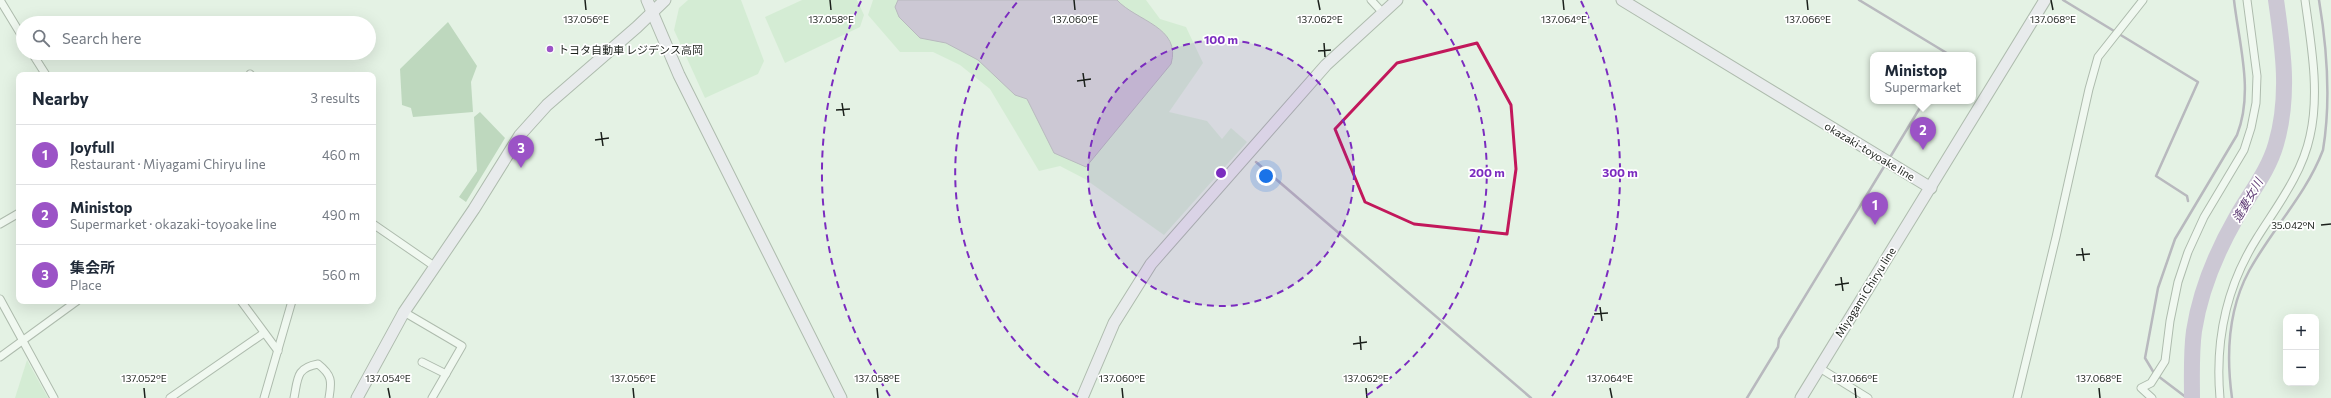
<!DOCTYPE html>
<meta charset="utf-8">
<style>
body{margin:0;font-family:Commissioner,"Noto Sans JP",sans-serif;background:#f6f6f7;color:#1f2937}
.controls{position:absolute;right:12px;bottom:12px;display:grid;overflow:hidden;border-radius:8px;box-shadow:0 4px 16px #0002}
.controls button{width:36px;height:36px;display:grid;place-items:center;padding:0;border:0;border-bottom:1px solid #e0e1e3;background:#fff;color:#1f2937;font:20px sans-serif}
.you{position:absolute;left:1266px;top:176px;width:14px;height:14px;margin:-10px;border:3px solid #fff;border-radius:50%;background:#1a73e8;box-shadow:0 0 0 6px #1a73e833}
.badge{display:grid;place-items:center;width:26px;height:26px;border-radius:50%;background:#9b53c6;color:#fff;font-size:13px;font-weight:700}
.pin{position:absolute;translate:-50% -33px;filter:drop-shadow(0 1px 2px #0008)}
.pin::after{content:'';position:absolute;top:21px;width:14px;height:12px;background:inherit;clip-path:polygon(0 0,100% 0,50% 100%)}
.popup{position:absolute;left:1870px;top:52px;width:106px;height:52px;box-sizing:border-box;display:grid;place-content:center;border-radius:8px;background:#fff;filter:drop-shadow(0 1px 3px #0005);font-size:13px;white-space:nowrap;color:#747a83}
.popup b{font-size:15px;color:#1f2937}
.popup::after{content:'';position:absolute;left:50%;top:100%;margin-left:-8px;border:8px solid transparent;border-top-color:#fff}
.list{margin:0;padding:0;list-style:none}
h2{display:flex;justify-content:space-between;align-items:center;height:52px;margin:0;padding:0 16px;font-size:17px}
h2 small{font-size:13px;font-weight:400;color:#747a83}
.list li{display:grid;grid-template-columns:26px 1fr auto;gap:12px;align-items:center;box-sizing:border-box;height:60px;padding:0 16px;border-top:1px solid #e0e1e3}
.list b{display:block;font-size:15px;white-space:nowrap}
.list p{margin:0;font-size:13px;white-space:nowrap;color:#747a83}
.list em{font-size:13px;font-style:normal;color:#747a83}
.icon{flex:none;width:22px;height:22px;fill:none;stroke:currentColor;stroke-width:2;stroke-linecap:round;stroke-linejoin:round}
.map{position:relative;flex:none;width:2331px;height:398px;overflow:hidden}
.search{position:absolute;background:#fff;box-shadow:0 4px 16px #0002;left:16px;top:16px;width:360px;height:44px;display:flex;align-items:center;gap:10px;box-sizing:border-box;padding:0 14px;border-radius:22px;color:#747a83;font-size:15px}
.panel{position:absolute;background:#fff;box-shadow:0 4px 16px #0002;left:16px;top:72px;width:360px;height:232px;border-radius:8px}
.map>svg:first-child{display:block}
.green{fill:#c2e5c1}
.forest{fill:#91b891}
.water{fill:#af96c2;stroke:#837390}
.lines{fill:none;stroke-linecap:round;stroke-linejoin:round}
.stream{stroke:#837390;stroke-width:2.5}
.river{stroke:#af96c2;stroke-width:16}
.street-casing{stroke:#6d796c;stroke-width:9}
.secondary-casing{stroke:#6d796c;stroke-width:13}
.street{stroke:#fff;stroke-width:7}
.secondary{stroke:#eee2f7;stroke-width:11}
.marked{fill:none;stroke:#c2185b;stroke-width:3;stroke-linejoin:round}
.ticks{fill:none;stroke:#1b201b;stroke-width:1.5}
.ring{fill:none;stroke:#7b2cbf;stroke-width:2;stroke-dasharray:7 5}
.poi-dot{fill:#9b53c6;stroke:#fff;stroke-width:1.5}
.labels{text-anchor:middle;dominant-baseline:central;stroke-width:3.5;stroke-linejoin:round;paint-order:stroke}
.poi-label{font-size:11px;fill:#1b201b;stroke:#fff;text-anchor:start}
.street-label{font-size:11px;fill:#1b201b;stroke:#fff}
.water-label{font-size:12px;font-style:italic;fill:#603d76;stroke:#fff}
.ticks-label{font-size:10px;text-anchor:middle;fill:#1b201b;stroke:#fff;stroke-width:3.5;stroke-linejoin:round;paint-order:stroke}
.centre{fill:#7b2cbf;stroke:#fff;stroke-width:2}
.ring-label{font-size:12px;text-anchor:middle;font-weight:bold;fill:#7b2cbf;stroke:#fff;stroke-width:3.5;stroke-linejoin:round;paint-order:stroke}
</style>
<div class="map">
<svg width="2331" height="398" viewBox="0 0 2331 398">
<rect width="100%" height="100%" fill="#e4f2e4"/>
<!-- green -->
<g class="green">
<polygon points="688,0 741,0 764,61 758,74 705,98 674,30 679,8"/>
<polygon points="802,0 857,0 864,15 860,27 785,63 765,17"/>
<polygon points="873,0 1146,0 1160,19 1186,27 1203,63 1169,112 1207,121 1222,139 1231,128 1247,142 1164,235 1085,179 1060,166 1039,171 990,89 960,65 933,52 900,52 868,15"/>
<polygon points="27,360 48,398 15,398"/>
</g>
<!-- forest -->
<g class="forest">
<polygon points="448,22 477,66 471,82 473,112 413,117 411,108 402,105 400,69"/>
<polygon points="480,112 505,138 466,202 459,197 477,171 474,117"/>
</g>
<!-- water -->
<path class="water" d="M898,0H1117C1136,21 1182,27 1171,64L1086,167L1054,153L1027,99L1015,95L978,60L946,43L920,38L899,17L895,7Z"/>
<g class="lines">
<!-- stream -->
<g class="stream">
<polyline points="1859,0 1950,55"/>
<polyline points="2063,0 2198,82 2156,176 2187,196 2188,201"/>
<polyline points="1889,159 1924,101"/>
<polyline points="1256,162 1531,398"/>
<polyline points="1747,398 1778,347 1779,339 1885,165"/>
<path d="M2187,398L2154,373L2145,358L2158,288L2175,239L2237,135C2254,92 2239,44 2234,0"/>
<path d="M2232,398C2226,355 2228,310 2249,271C2272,229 2306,195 2323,150C2331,102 2327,48 2319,0"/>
</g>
<!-- river -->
<path class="river" d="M2192,398C2192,376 2191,353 2194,331C2200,292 2216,253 2236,218C2250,193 2268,172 2276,144C2290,96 2283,49 2276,0"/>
<!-- street casing -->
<g class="street-casing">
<g id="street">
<polyline points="0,0 23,38"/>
<polyline points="1371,0 1383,13"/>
<polyline points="32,53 46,75"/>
<polyline points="250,74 251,75"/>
<polyline points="0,224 19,213"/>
<polyline points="373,224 434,266"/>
<polyline points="0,299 54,398"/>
<polyline points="241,301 278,351"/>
<polyline points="404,312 462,346 432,398"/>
<polyline points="0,357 77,301"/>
<polyline points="422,362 446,374"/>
<polyline points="1818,367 1868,398"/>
<polyline points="170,398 264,333"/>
<polyline points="264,398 292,301"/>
<path d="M294,398C298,378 296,368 318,364C332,375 332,381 329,398"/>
<polyline points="2017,398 2056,237 2089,89 2098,57 2143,0"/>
<polyline points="2152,398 2141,388 2151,383 2165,361 2170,321 2178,282 2188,252 2204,217 2244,150 2251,128 2256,103 2257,76 2247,0"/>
<path d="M2220,398C2215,341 2226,287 2257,238C2277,206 2302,174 2310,136C2320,92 2311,44 2305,0"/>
</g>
</g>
<!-- secondary casing -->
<g class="secondary-casing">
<g id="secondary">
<polyline points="647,0 679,75 841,398"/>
<polyline points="1622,0 1931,188"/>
<polyline points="357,398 404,312 474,209 520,135 547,105 637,27 665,0"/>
<polyline points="1082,398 1114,323 1151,264 1326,65 1397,0"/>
<polyline points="1801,398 2045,0"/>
</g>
</g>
<!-- street -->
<use href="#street" class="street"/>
<!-- secondary -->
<use href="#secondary" class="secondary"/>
</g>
<!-- marked area -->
<path d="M0 0H2331V398H0ZM1477,43L1511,105L1516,169L1507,234L1414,224L1365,202L1335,129L1397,63Z" fill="#e4f2e4" fill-opacity=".55" fill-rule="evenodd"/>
<path class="marked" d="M1477,43L1511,105L1516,169L1507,234L1414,224L1365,202L1335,129L1397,63Z"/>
<!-- ticks -->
<path class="ticks" d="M585,0L586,10M830,0L831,10M1074,0L1075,10M1318,0L1320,10M1563,0L1564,10M1807,0L1808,10M2051,0L2053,10M1324,43L1325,57M1318,51L1331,50M1083,73L1085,87M1077,81L1091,79M842,103L844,116M836,110L850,109M601,132L603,146M595,140L609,138M2321,225L2331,224M2082,248L2084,261M2076,255L2090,254M1841,277L1843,291M1835,285L1849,283M1600,307L1602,321M1594,314L1608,313M1360,336L1361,350M1353,344L1367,342M144,388L145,398M388,388L390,398M633,388L634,398M877,388L878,398M1122,388L1123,398M1366,388L1367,398M1610,388L1612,398M1855,388L1856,398M2099,388L2100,398"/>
<!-- distance rings -->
<circle cx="1221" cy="173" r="133" fill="#7b2cbf" fill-opacity=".12"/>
<g class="ring">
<circle cx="1221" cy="173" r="133"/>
<path d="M1078 397A266 266 0 0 1 1019 0M1423 0A266 266 0 0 1 1364 397"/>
<path d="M890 396A399 399 0 0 1 861 1M1581 1A399 399 0 0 1 1552 396"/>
</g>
<!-- markers -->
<circle class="poi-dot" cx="550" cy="49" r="4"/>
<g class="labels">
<!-- poi labels -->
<g class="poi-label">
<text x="558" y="49">トヨタ自動車 レジデンス高岡</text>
</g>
<!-- street labels -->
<g class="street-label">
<text transform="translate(1870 151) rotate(31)">okazaki-toyoake line</text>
<text transform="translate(1865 292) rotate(-58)">Miyagami Chiryu line</text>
</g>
<!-- water labels -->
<g class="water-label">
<text transform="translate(2247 200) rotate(-60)">逢妻女川</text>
</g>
</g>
<g class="ticks-label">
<text x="586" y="23">137.056°E</text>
<text x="831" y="23">137.058°E</text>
<text x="1075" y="23">137.060°E</text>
<text x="1320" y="23">137.062°E</text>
<text x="1564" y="23">137.064°E</text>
<text x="1808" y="23">137.066°E</text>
<text x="2053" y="23">137.068°E</text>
<text x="2293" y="229">35.042°N</text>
<text x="144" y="382">137.052°E</text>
<text x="388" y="382">137.054°E</text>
<text x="633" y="382">137.056°E</text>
<text x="877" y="382">137.058°E</text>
<text x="1122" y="382">137.060°E</text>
<text x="1366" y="382">137.062°E</text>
<text x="1610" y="382">137.064°E</text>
<text x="1855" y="382">137.066°E</text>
<text x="2099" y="382">137.068°E</text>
</g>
<circle cx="1221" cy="173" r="6" class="centre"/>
<g class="ring-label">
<text x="1221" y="44">100 m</text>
<text x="1487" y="177">200 m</text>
<text x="1620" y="177">300 m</text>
</g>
</svg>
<div class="controls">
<button>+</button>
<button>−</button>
</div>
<div class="you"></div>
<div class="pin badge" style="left:1875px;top:225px">1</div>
<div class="pin badge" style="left:1923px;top:150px">2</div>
<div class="popup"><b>Ministop</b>Supermarket</div>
<div class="pin badge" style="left:521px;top:168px">3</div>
<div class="search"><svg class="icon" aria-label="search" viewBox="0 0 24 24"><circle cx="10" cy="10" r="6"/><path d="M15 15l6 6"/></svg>Search here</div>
<section class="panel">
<h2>Nearby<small>3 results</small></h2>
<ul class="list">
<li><span class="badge">1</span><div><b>Joyfull</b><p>Restaurant · Miyagami Chiryu line</p></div><em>460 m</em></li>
<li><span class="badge">2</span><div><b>Ministop</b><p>Supermarket · okazaki-toyoake line</p></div><em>490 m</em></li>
<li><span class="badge">3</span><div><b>集会所</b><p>Place</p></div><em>560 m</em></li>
</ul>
</section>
</div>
